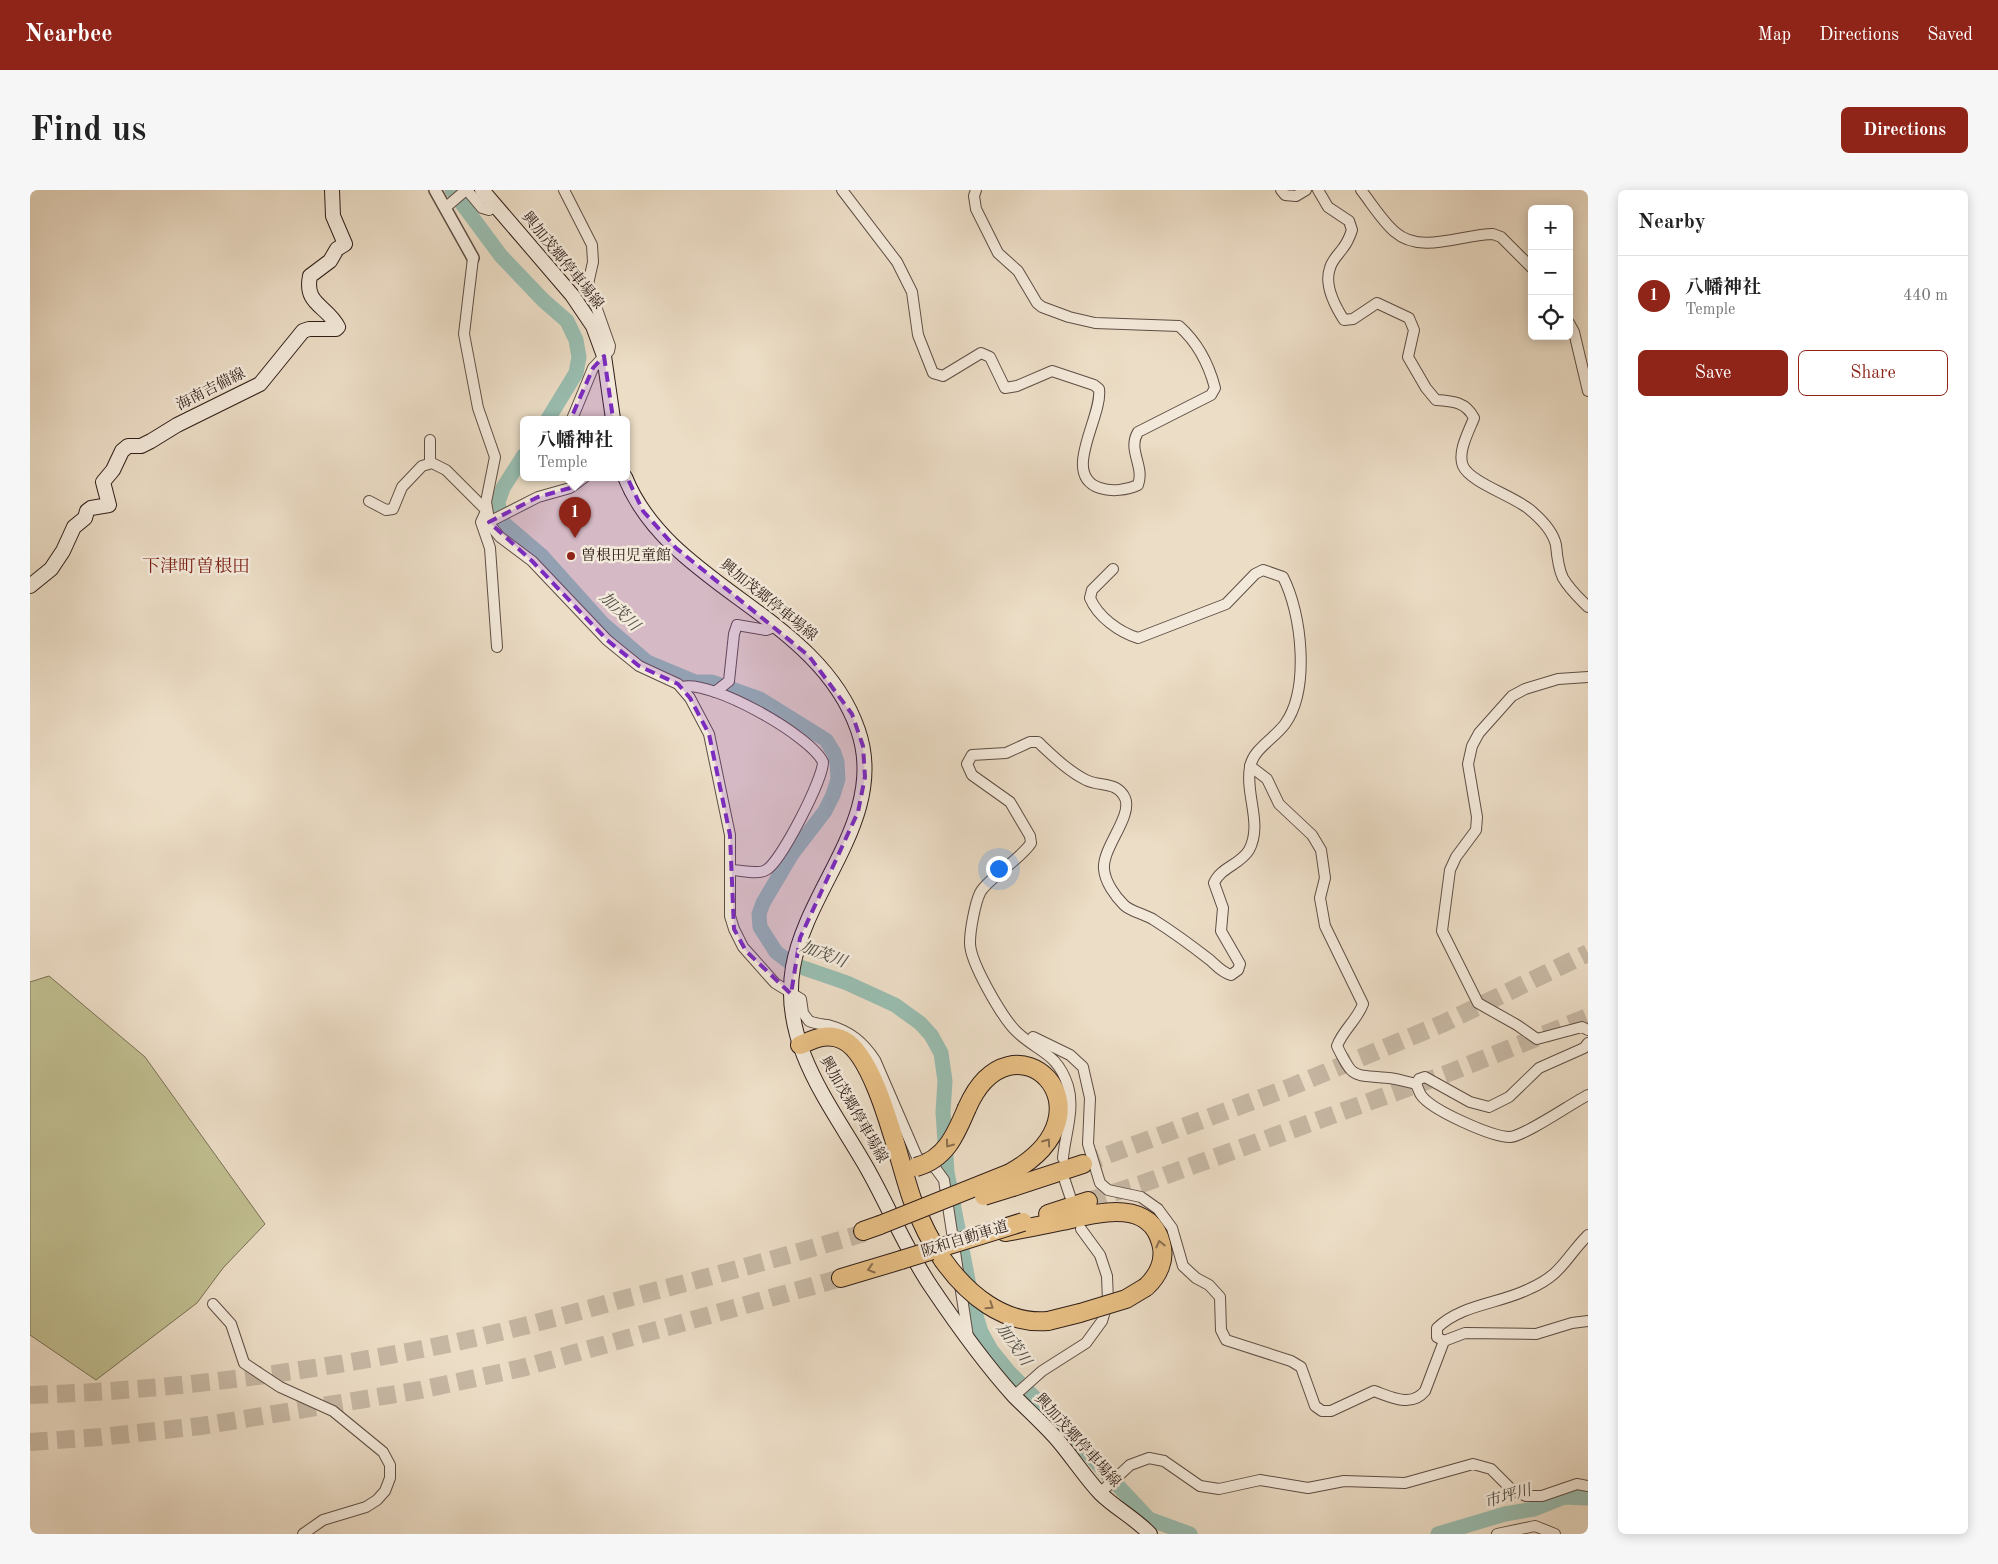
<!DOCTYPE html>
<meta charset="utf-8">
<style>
body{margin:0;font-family:"Old Standard TT","Noto Serif JP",serif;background:#f6f6f6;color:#222}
.controls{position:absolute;right:15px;top:15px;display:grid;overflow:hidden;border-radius:8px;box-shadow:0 2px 12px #0003}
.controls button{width:45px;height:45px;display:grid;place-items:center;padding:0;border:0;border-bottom:1px solid #e0e0e0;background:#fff;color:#222;font:25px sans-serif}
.you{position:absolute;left:968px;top:678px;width:18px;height:18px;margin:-12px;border:4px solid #fff;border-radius:50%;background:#1a73e8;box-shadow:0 0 0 8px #1a73e833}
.badge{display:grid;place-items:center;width:32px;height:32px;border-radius:50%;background:#8f2418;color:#fff;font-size:16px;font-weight:700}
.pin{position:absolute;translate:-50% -41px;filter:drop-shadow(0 1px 2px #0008)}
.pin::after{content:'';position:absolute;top:26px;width:18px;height:15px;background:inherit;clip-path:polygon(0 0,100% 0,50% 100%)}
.popup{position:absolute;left:490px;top:226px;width:110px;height:65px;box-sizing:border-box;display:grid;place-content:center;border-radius:8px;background:#fff;filter:drop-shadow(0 1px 4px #0005);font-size:16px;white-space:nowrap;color:#767676}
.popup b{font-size:19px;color:#222}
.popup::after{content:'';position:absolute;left:50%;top:100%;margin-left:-10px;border:10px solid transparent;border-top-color:#fff}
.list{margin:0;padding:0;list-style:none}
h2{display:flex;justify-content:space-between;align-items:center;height:65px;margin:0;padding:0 20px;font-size:21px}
h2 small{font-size:16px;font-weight:400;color:#767676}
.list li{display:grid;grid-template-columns:32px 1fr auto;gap:15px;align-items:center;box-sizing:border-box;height:80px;padding:0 20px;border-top:1px solid #e0e0e0}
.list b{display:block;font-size:19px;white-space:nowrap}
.list p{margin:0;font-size:16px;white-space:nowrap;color:#767676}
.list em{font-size:16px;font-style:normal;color:#767676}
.actions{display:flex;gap:10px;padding:15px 20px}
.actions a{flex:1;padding:11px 0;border:1px solid #8f2418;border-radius:8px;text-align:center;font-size:18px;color:#8f2418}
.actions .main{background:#8f2418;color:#fff}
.icon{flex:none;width:28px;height:28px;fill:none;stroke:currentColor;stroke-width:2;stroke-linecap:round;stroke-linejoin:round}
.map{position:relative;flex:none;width:1558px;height:1344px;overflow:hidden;border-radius:8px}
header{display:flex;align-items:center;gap:30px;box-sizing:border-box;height:70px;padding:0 25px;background:#8f2418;color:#fff}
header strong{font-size:24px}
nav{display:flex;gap:28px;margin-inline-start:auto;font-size:18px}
.intro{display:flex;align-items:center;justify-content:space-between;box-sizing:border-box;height:120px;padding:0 30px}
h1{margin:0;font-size:35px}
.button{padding:12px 22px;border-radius:8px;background:#8f2418;color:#fff;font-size:18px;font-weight:700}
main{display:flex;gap:30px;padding:0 30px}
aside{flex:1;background:#fff;border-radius:8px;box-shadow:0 2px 12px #0003}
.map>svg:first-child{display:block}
.green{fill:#c0be90;stroke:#786e54}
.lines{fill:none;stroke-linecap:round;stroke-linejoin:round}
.river{stroke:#99bdb0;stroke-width:15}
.motorway-tunnel{stroke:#c6b7a3;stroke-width:18;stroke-dasharray:18 9;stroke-linecap:butt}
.minor-casing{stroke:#5f4e44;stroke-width:12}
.tertiary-casing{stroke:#5f4e44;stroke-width:14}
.secondary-casing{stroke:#301e18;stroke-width:16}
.motorway-casing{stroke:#301e18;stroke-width:20}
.minor{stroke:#f3e9da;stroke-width:10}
.tertiary{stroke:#f3e9da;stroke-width:11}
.secondary{stroke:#f3e9da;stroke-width:14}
.motorway{stroke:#e6be83;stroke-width:18}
.motorway-bridge-casing{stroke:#301e18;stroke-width:20;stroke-linecap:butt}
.motorway-bridge{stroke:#e6be83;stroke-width:18}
.oneway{stroke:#8b6e4e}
.marked{fill:#7b2cbf;fill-opacity:0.2;stroke:#7b2cbf;stroke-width:4;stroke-dasharray:10 6;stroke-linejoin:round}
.poi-dot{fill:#8f2418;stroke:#f3e9da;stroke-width:2}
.labels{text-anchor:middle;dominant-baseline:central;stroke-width:5;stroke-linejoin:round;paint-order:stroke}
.street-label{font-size:15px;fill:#301e18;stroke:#f3e9da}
.poi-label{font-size:15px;fill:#301e18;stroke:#f3e9da;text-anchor:start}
.water-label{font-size:16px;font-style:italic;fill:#504e46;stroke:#f3e9da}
.quarter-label{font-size:18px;fill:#7a1f14;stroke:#f3e9da}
</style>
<header>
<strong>Nearbee</strong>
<nav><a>Map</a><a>Directions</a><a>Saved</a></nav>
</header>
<div class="intro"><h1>Find us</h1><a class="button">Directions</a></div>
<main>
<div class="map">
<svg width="1558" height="1344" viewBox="0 0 1558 1344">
<rect width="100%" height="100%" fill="#ecddc6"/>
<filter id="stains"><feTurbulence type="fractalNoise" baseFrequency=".004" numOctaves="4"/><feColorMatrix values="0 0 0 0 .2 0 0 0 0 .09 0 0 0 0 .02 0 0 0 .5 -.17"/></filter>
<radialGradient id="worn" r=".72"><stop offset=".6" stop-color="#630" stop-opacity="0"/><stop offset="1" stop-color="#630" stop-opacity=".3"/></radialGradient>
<!-- green -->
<polygon class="green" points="19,786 115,867 235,1034 193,1078 167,1113 66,1190 0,1145 0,792"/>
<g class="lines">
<!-- river -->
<g class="river">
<polyline points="422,0 471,66 513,110 537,131 546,150 549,167 546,183 518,229"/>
<polyline points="494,265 473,298 468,312 471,331 512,366 573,434 617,472 665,492 682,492 730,509 796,550 804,563 807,572 808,589 803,605 795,621 762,664 733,713 729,724 730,737 746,762 762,774 817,793 865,815 890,833 901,845 911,863 915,891 913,922 917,982 943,1116 951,1142 961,1160 979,1182 1021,1224 1119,1329 1160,1344"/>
<polyline points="1408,1344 1475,1324 1504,1319 1534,1307 1558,1308"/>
</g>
<!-- motorway-tunnel -->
<g class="motorway-tunnel">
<polyline points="1053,974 1258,898 1414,833 1558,763"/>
<polyline points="1058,1011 1117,992 1416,884 1558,827"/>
<path d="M0,1205C128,1201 256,1185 382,1161C453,1148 522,1129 590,1110C672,1089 753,1067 834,1043"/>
<polyline points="0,1252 71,1247 171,1236 390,1200 492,1178 811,1088"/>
</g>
<!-- minor casing -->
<g class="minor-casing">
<g id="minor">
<polyline points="437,0 452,18 459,20 465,16"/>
<polyline points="534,0 562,55 563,72 558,94 580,156 579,161 563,178 542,229"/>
<path d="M812,0L867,72L882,102L888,145L903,183L913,186L951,163L960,167L975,198L987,196L1022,181L1064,195L1069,199C1073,227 1030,285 1070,298C1082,302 1097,300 1108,295C1115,276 1097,260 1108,242L1181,205L1185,198C1179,175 1167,152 1149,136L1065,133L1039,127L1012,117L1007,113L988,81L968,63L946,19L944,6L946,0"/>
<polyline points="1251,0 1255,5 1266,6 1276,0"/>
<path d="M1288,0L1298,17L1319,31L1322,40C1320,46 1317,53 1313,58C1309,64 1302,70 1300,78C1294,94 1305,116 1314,130L1323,129L1347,113L1379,128L1384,140L1378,167L1396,198L1406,210C1423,211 1436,212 1444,228C1439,241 1427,262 1433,276C1440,292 1483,306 1499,319C1510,328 1523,341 1526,355C1527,366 1528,378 1533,388C1540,400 1549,408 1558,417"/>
<path d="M1331,0C1342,14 1352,31 1365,42C1391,65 1433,44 1463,44L1471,47L1502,78"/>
<polyline points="415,18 436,0"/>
<path d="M443,68L434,144L448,218L465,267L456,312L460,335L470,347L502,371L577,450L609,476L648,494L660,508L679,544L700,645V726L704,739L713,757L745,793L771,809L773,823L779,831C785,834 792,834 798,835C820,841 833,852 845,870L887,967L906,979L914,990L938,1147"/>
<polyline points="1539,133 1544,142 1558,201"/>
<polyline points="400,273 400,250"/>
<polyline points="339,311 356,320 363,319 372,297 392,276 402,273 416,280 456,320"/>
<polyline points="456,321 451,332 460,358 467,457"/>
<polyline points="459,332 508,307 540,298 555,287"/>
<polyline points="1558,487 1528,489 1495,499 1482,506 1449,543 1442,556 1438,574 1447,627 1446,640 1426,667 1420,680 1412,741 1448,813 1487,835 1507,849 1552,837 1558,840"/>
<path d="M652,497C681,489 781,546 793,572C793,589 751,672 736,680C728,685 710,680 701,680"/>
<polyline points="685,502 699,491 704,444 707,435 736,440 747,436"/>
<path d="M1220,576L1237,589L1249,614L1282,645L1291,660L1295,688L1290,708L1295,736L1333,814C1327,830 1313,840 1307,856C1324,891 1323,884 1359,888C1368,889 1377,892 1386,894"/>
<path d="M1003,847L1040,865L1053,877L1060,908L1058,954L1070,993L1078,1000L1111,1007L1128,1019L1142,1038L1153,1076L1166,1088L1179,1095L1190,1107L1191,1140L1196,1150L1261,1171L1271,1177L1285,1216L1292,1221H1301L1344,1201C1361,1207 1381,1218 1395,1201L1414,1151L1435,1143L1506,1144L1542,1133L1558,1131"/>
<polyline points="1386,894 1389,889 1395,887 1440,912 1459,917 1479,907 1509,878 1554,858 1558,853"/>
<path d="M1386,894C1388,898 1389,902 1391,905C1401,920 1462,947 1480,947C1495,946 1542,913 1558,905"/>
<path d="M1033,968C1035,945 1045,919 1038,896C1027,862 1009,863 987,842C973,829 939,771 940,752C940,741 945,713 950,703C956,690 991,669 1001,653L1000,646L980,612L942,585L937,574L942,565L976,563L1000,552H1008C1023,566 1038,581 1056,590C1070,597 1087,591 1095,608C1103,626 1072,658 1074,679C1075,692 1085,706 1094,715C1101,722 1115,724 1124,730C1143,742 1162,756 1180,770C1187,776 1191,782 1201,785L1208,780L1210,774L1191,741L1193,718L1184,693C1191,677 1210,675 1219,660C1233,634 1215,605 1220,577C1223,559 1244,549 1255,534C1280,499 1272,424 1253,387L1233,380L1225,384L1196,414L1108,448C1089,442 1068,427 1060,408L1062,400L1083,379"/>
<polyline points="1035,991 1040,1006"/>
<polyline points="183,1114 201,1134 214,1173 250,1197 303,1221 353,1262 360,1275 360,1288 355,1301 347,1310 336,1317 293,1330 273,1344"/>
<path d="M1414,1151L1407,1147V1138C1432,1114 1469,1114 1499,1099C1533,1084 1535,1068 1558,1045"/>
<polyline points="984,1206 1012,1181 1056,1153 1072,1131 1078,1111 1077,1086 1070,1065 1051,1039"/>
<polyline points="1070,1303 1100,1275 1119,1268 1134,1271 1170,1296 1189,1299 1230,1290 1278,1298 1314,1291 1375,1293 1443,1274 1461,1279 1481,1299 1496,1306 1512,1306 1547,1294 1558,1296"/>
<polyline points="1467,1344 1505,1336 1525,1344"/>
</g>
</g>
<!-- tertiary casing -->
<g class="tertiary-casing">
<polyline id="tertiary" points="405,0 443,68"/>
</g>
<!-- secondary casing -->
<g class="secondary-casing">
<g id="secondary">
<polyline points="452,0 542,105 563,136 574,166 583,229"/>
<path d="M595,287C639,397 788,424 828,540C858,626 777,697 763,777C750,852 799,913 834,973C858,1014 875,1059 902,1098C927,1135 954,1173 984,1206C998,1220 1012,1233 1025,1247C1041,1265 1054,1286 1070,1303C1085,1318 1105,1328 1120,1344"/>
<path d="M0,396L21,379L33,361L44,337L55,328L57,321L61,318L79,315L73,292L83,280L92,261L98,256H111L121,251L147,235L230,194L273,141L279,139H306L308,137C297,115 274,115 280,86L300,71L307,59L315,54L303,26L302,0"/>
</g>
</g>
<!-- motorway casing -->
<g class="motorway-casing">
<g id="motorway">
<path d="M770,855C784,849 798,842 813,850C847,866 869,973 882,1009C890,1030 900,1051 913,1070"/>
<path d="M937,918C982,815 1092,921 980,983"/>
<polyline points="983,997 1053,974"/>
<polyline points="1018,1024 1058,1011"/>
<polyline points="833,1041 850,1035"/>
<path d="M975,1042C994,1039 1013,1035 1032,1031C1064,1024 1119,1007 1131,1053C1136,1070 1128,1086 1116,1097"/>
<polyline points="811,1088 871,1070"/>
<polyline points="1018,1131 1050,1123"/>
</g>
</g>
<!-- minor -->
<use href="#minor" class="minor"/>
<!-- tertiary -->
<use href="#tertiary" class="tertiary"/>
<!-- secondary -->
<use href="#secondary" class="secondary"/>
<!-- motorway -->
<use href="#motorway" class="motorway"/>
<!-- motorway-bridge casing -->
<g class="motorway-bridge-casing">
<g id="motorway-bridge">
<path d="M886,977C916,969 926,944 937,918"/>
<polyline points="954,1006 983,997"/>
<polyline points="850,1035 980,983"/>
<polyline points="871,1070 993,1032"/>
<path d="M913,1070C937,1104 974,1135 1018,1131"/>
<polyline points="1050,1123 1096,1109 1116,1097"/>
</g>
</g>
<!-- motorway-bridge -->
<use href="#motorway-bridge" class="motorway-bridge"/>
</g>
<!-- one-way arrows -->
<defs><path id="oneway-chevron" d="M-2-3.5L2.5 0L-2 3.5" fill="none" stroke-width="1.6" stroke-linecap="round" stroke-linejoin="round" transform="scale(1.25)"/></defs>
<g class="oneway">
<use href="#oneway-chevron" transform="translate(1017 952) rotate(-55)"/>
<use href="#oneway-chevron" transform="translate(919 954) rotate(126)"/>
<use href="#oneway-chevron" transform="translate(1130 1054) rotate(-103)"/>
<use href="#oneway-chevron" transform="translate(841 1079) rotate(163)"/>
<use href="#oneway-chevron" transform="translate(960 1116) rotate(34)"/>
</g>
<!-- marked area -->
<path class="marked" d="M574,166L589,270L613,321L646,358L779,466L822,524L833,556L835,587L828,622L770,748L761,804L716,761L704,739L700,645L679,544L660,508L648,494L609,476L577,450L502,371L459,332L508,307L540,298L557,285L559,273L542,226L563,178Z"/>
<!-- markers -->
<circle class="poi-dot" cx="541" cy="366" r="5"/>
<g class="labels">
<!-- street labels -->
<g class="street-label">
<text transform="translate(532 71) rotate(51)">興加茂郷停車場線</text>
<text transform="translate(181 200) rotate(-27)">海南吉備線</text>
<text transform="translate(738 411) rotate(39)">興加茂郷停車場線</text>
<text transform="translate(823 920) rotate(60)">興加茂郷停車場線</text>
<text transform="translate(935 1050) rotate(-17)">阪和自動車道</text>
<text transform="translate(1047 1251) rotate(48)">興加茂郷停車場線</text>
</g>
<!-- poi labels -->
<g class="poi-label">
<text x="551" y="366">曽根田児童館</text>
</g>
<!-- water labels -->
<g class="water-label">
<text transform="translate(589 422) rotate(44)">加茂川</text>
<text transform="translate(793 765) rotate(21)">加茂川</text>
<text transform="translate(983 1155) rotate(55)">加茂川</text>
<text transform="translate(1478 1307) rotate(-16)">市坪川</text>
</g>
<!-- quarter labels -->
<g class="quarter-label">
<text x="166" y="377">下津町曽根田</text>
</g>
</g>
<rect width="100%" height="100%" filter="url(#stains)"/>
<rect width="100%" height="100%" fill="url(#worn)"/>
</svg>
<div class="controls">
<button>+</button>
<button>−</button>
<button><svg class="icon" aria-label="locate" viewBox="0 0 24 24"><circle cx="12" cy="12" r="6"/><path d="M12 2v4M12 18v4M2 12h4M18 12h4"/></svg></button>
</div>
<div class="you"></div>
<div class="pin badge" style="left:545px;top:348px">1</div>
<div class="popup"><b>八幡神社</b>Temple</div>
</div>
<aside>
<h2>Nearby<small></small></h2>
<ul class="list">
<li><span class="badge">1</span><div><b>八幡神社</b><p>Temple</p></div><em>440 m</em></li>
</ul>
<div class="actions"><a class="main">Save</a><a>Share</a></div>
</aside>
</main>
